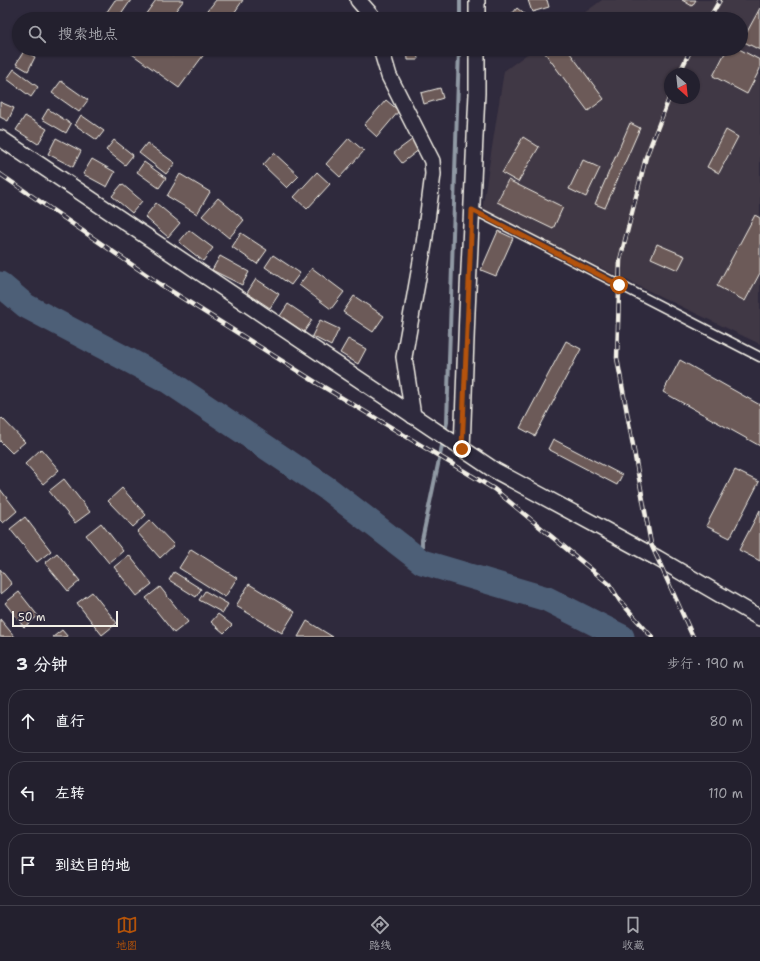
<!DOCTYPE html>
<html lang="zh">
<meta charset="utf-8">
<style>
body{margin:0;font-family:"Shantell Sans","LXGW WenKai TC",sans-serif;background:#2b2836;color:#f1f3f6}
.compass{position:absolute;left:664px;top:68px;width:36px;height:36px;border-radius:50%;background:#23202e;box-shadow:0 1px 3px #0004;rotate:153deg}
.scale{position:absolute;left:12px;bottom:10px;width:106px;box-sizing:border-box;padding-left:4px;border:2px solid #f4f1e8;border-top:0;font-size:11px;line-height:14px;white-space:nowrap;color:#f4f1e8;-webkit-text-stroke:3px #2f2a3d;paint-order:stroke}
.stop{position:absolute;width:12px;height:12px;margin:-9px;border:3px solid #b45309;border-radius:50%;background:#fff}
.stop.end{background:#b45309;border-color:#fff;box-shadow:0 1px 4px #0008}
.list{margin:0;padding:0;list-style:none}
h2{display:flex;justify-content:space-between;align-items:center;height:52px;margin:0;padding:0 16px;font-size:17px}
h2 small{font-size:13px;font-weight:400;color:#a3a3aa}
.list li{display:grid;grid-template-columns:26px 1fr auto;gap:12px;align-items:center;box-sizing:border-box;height:64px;margin:0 8px 8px;padding:0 8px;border:1px solid #403e4a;border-radius:16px}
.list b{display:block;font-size:15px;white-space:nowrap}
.list em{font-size:13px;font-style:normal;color:#a3a3aa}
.icon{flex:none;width:22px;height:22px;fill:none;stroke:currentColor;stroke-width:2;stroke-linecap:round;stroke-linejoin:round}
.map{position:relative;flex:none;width:760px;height:637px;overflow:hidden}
.search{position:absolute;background:#23202e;box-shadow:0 1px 3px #0004;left:12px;right:12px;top:12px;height:44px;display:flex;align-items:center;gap:10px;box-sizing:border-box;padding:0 14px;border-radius:22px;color:#a3a3aa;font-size:15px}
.sheet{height:268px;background:#23202e}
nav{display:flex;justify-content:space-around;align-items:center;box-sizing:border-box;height:56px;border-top:1px solid #403e4a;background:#23202e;font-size:11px;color:#a3a3aa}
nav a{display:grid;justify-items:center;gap:2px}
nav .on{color:#b45309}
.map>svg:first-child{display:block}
.built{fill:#413845;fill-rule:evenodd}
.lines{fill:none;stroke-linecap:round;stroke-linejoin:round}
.stream{stroke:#9099a4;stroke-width:4}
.river{stroke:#4d5f77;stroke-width:25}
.building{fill:#6c5a59;stroke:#f4f1e8}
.lane-casing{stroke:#f4f1e8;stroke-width:11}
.street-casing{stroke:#f4f1e8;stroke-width:18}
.lane{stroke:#2f2a3d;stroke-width:8}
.street{stroke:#2f2a3d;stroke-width:15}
.rail-casing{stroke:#f4f1e8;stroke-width:4.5}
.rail{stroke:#2f2a3d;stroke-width:3;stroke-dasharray:9;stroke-linecap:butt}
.route{stroke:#b45309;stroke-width:5}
</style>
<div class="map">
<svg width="760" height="637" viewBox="0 0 760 637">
<rect width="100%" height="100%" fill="#2f2a3d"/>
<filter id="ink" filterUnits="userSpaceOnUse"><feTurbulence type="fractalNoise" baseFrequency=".025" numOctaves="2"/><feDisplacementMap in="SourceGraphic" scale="8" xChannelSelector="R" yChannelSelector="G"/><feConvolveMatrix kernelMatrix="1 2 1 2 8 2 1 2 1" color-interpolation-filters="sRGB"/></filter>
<g filter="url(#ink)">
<!-- built -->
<path class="built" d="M602,0H760V344L482,211L504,71L534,49H741V19H576ZM670,74H694V98H670Z"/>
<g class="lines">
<!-- stream -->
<g class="stream">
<polyline points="460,19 460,0"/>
<polyline points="445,432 447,422 459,49"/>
<polyline points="422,562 422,540 443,441"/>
</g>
<!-- river -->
<polyline class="river" points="0,284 26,306 168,381 328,489 422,562 547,599 622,637"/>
</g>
<!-- building -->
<g class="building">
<polygon points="115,0 131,0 118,19 102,19"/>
<polygon points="156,0 184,0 169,19 142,19"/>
<polygon points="216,0 243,0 230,19 201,19"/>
<polygon points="528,0 547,0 549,7 532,12"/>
<polygon points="682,0 696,0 692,6"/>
<polygon points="517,8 530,19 508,19"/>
<polygon points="760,8 760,50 742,41"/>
<polygon points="125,49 164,49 173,56 179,49 208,49 179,88"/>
<polygon points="407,49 417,49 418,60 408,60"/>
<polygon points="542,49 567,49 604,99 588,111"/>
<polygon points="727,49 739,49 760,60 760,69 747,94 713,76"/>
<polygon points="24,51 35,57 28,71 16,64"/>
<polygon points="14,69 38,87 31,97 7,79"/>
<polygon points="61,81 88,100 79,112 52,93"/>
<polygon points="440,88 443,98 424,104 421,93"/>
<polygon points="386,100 399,111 377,137 364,125"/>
<polygon points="0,102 14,108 8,121 0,117"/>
<polygon points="48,109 71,124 66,133 42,119"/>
<polygon points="81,115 104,131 97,140 75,125"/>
<polygon points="25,116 47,129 38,144 16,130"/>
<polygon points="630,123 640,128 605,208 595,204"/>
<polygon points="726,130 738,137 719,173 707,167"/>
<polygon points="523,137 539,147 518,182 502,173"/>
<polygon points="56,138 81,151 73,167 48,154"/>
<polygon points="349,138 364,151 340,177 326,164"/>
<polygon points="413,139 420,149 402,163 394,153"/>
<polygon points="114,140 133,155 125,165 106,150"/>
<polygon points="147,143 175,163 166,174 139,153"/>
<polygon points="274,153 299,176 287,188 263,165"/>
<polygon points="92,159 115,172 107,187 83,174"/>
<polygon points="583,160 600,168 586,197 569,189"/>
<polygon points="144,162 166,178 159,188 137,172"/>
<polygon points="317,172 330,184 307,209 294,197"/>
<polygon points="180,174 210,192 197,214 167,196"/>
<polygon points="508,180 563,207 553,229 497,202"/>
<polygon points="122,184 142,201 132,213 112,196"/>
<polygon points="218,198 244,220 229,238 202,216"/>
<polygon points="156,203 180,223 168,237 145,217"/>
<polygon points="755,215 760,218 760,273 745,301 717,286"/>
<polygon points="189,230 213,248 203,261 179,242"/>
<polygon points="498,231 513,238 496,276 481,270"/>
<polygon points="241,233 267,250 257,264 232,247"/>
<polygon points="657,244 685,256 678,270 651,258"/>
<polygon points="273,255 300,273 291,285 265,267"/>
<polygon points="220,256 249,272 242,285 212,270"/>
<polygon points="312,268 344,292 331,309 299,285"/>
<polygon points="256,279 279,294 270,308 247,293"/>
<polygon points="354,296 384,316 373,332 343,312"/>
<polygon points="288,304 312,320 304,332 280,316"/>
<polygon points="320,320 339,329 331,346 312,336"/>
<polygon points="348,339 366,349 358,364 340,353"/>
<polygon points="566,341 581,349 535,436 520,428"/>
<polygon points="680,360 760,405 760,446 663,392"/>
<polygon points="2,418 25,442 12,453 0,441 0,420"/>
<polygon points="553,439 622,475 617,485 548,449"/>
<polygon points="41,449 59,470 43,484 25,464"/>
<polygon points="735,470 759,482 730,538 706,526"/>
<polygon points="64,479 90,512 75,523 49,491"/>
<polygon points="122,488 146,515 133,527 108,501"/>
<polygon points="0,489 17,511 3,523 0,520"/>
<polygon points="760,510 760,561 739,550"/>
<polygon points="25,517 51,551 37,562 10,529"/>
<polygon points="150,520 174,545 160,558 137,532"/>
<polygon points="101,523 123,551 109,563 86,535"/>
<polygon points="191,549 237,578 225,597 179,568"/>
<polygon points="57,553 80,581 68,591 45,563"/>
<polygon points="129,555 152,584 137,596 114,567"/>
<polygon points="0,569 12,584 0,594"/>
<polygon points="174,572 201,589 196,597 169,580"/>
<polygon points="249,584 295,612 282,633 236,606"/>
<polygon points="160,587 188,622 174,633 146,598"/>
<polygon points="205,591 228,604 223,613 199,600"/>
<polygon points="19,592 38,616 24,627 5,603"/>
<polygon points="92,592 117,623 102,635 77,603"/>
<polygon points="218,614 232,625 224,633 211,622"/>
<polygon points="0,619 15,637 0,637"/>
<polygon points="307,621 333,637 298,637"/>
<polygon points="62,630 68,637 53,637"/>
</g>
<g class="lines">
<!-- lane casing -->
<g class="lane-casing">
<polyline id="lane" points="472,209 760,357"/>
</g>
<!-- street casing -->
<g class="street-casing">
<g id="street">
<polyline points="358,0 371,15 372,19"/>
<polyline points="477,0 477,19"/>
<polyline points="381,49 389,76 432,161 433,174 424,244 404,357 413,416"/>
<polyline points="0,138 494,470 657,558 760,618"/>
<polyline points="462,449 467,312 477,93 477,49"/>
</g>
</g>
<!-- lane -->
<use href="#lane" class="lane"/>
<!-- street -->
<use href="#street" class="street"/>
<!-- rail casing -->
<g class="rail-casing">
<g id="rail">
<polyline points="709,19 720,0"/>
<polyline points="679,74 691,49"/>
<polyline points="670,96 646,157 620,260 617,358 651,544 693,637"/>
<polyline points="0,174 160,284 317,383 494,489 609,584 620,601 652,637"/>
</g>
</g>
<!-- rail -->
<use href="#rail" class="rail"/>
</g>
</g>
<g class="lines" filter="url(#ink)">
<!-- route -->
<polyline class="route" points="462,449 472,210 619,285"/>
</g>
</svg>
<svg class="compass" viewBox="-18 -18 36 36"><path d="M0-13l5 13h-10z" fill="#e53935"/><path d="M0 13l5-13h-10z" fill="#a3a3aa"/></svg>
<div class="scale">50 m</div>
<div class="stop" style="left:619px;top:285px"></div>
<div class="stop end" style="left:462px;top:449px"></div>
<div class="search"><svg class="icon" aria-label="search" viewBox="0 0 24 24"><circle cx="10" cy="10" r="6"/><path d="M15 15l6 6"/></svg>搜索地点</div>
</div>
<section class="sheet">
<h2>3 分钟<small>步行 · 190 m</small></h2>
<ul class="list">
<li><svg class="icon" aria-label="ahead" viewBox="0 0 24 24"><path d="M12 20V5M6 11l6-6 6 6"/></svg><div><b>直行</b></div><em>80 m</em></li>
<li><svg class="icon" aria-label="left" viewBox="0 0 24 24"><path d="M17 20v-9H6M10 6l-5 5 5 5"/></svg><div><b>左转</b></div><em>110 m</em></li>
<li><svg class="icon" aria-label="arrive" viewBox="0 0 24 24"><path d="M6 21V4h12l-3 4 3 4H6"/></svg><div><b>到达目的地</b></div></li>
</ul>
</section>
<nav>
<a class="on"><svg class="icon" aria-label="map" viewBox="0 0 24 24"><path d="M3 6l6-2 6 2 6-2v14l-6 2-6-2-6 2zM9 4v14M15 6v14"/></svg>地图</a>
<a><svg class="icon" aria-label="directions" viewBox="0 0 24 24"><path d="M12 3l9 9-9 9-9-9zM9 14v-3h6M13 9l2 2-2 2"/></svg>路线</a>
<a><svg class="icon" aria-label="saved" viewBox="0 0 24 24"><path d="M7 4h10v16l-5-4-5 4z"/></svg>收藏</a>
</nav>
